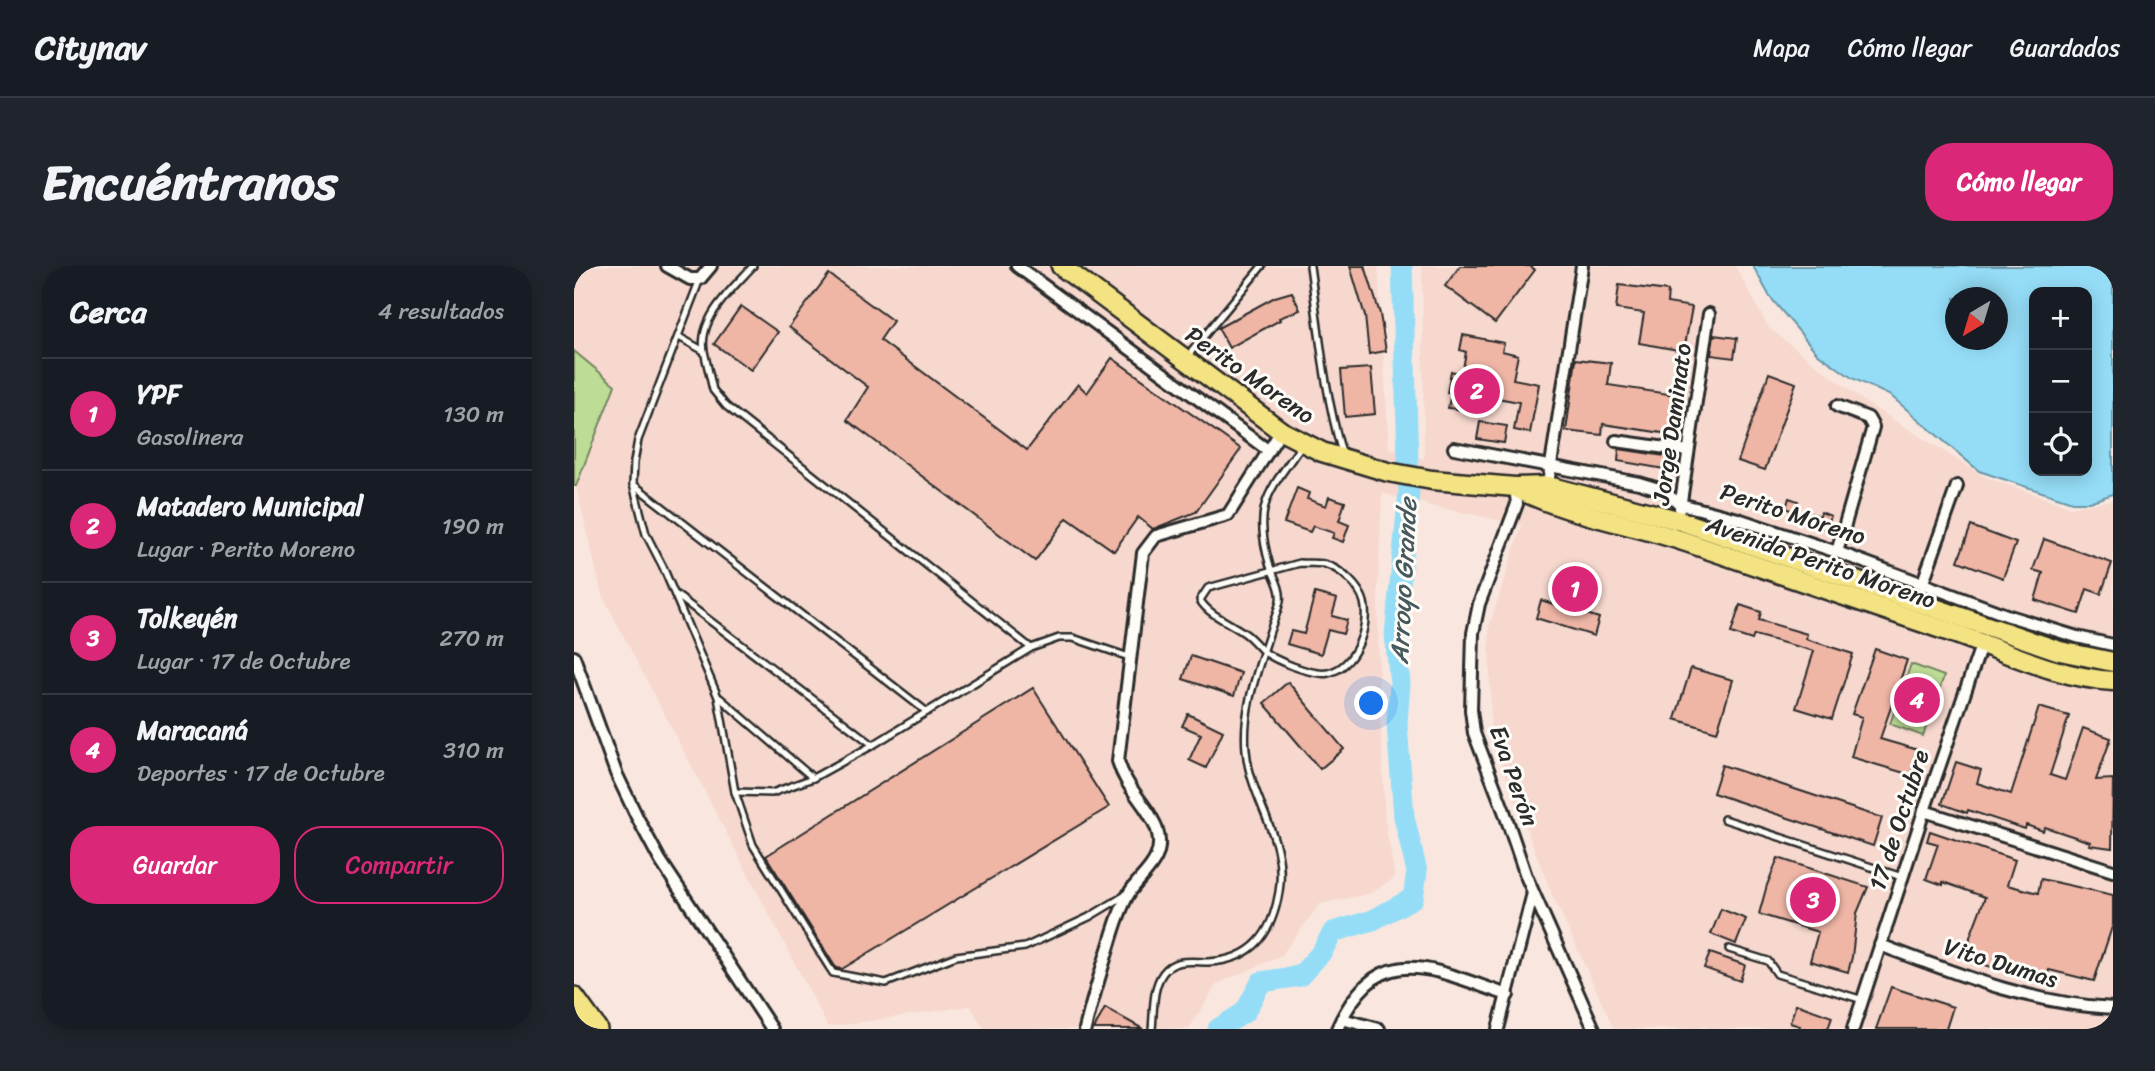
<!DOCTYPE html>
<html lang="es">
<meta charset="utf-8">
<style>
body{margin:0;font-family:Sriracha,sans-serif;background:#20242c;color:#f1f3f6}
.controls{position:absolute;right:21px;top:21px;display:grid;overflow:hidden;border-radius:14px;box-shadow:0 4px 18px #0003}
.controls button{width:63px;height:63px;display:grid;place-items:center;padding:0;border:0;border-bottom:2px solid #363941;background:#171b24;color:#f1f3f6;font:35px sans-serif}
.compass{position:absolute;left:1371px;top:21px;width:63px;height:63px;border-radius:50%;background:#171b24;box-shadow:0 4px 18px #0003;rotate:218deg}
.you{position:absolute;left:798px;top:438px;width:24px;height:24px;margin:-18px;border:5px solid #fff;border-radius:50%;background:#1a73e8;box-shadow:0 0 0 10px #1a73e833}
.badge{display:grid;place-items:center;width:46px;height:46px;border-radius:50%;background:#db2777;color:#fff;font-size:23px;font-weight:700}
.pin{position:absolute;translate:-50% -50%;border:4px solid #fff;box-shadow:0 2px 7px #0006}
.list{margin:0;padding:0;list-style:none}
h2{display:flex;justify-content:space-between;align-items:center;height:91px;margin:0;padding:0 28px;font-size:30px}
h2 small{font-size:23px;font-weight:400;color:#9ea1a6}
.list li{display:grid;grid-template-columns:46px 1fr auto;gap:21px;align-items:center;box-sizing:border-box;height:112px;padding:0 28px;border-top:2px solid #363941}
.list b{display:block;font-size:26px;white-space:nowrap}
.list p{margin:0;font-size:23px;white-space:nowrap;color:#9ea1a6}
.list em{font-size:23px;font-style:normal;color:#9ea1a6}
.actions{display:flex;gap:14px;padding:21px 28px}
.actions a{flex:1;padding:16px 0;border:2px solid #db2777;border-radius:28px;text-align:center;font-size:24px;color:#db2777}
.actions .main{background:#db2777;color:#fff}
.icon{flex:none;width:38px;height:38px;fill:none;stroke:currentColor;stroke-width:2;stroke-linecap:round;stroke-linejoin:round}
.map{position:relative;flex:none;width:1539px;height:763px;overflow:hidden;border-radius:28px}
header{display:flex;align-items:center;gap:42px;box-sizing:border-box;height:98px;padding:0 35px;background:#171b24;border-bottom:2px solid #363941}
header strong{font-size:33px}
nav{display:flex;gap:38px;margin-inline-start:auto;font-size:24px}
.intro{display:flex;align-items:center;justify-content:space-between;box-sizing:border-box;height:168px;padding:0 42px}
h1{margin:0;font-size:49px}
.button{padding:18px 32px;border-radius:28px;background:#db2777;color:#fff;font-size:24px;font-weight:700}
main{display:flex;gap:42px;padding:0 42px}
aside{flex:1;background:#171b24;border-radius:28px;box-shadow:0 4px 18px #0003}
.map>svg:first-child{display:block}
.built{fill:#f6d8ce}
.green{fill:#bddd96;stroke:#748460;stroke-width:2}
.water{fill:#95ddf7;stroke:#6b96a5;stroke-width:2;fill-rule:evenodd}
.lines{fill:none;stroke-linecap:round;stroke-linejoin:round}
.river{stroke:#95ddf7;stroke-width:21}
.building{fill:#efb6a6;stroke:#2b2b2b;stroke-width:2}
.lane-casing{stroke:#2b2b2b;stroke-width:10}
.street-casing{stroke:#2b2b2b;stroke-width:16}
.primary-casing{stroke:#2b2b2b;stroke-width:23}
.highway-casing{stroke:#2b2b2b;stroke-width:24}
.lane{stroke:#fdfcf7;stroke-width:5}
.street{stroke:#fdfcf7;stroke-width:10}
.primary{stroke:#f4e382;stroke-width:18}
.highway{stroke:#f4e382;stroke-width:19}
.labels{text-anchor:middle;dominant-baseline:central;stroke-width:6;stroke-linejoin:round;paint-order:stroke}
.street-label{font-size:24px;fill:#2b2b2b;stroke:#fdfcf7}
.water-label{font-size:26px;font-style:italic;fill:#46585e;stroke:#fdfcf7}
</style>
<header>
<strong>Citynav</strong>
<nav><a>Mapa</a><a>Cómo llegar</a><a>Guardados</a></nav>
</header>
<div class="intro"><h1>Encuéntranos</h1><a class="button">Cómo llegar</a></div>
<main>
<aside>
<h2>Cerca<small>4 resultados</small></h2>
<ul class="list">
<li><span class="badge">1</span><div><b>YPF</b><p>Gasolinera</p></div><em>130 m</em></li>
<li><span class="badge">2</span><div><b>Matadero Municipal</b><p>Lugar · Perito Moreno</p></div><em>190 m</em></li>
<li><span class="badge">3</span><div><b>Tolkeyén</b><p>Lugar · 17 de Octubre</p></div><em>270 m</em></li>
<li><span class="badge">4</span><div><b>Maracaná</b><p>Deportes · 17 de Octubre</p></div><em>310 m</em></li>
</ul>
<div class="actions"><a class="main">Guardar</a><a>Compartir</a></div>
</aside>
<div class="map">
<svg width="1539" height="763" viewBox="0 0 1539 763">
<rect width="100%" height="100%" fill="#f9e7df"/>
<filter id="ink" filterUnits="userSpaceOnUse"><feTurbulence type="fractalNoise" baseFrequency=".0143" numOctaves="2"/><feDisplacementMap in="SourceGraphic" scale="14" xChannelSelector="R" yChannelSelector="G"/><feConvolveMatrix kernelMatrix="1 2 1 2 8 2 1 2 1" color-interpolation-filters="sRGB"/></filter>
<g filter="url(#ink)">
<!-- built -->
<polygon class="built" points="0,0 804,0 815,182 850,193 848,0 1161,0 1195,62 1291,136 1411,211 1497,241 1539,234 1539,763 1136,763 1128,760 1126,763 1040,763 976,624 917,471 915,361 948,259 857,240 808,227 804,323 805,421 811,555 821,612 795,628 746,638 707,690 643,718 615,763 410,763 396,740 254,761 28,329 2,220 41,119 0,85"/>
<!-- green -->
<g class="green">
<polygon points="0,85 41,119 2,220 0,220"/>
<polygon points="1337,398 1370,410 1349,470 1316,458"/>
</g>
<!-- water -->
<path class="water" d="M1179,0H1539V228L1515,236H1498L1405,205L1317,130L1278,112L1243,87L1196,31ZM1460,26H1513V205H1460ZM1381,32H1423V74H1381Z"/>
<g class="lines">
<!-- river -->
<polyline class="river" points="644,763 671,746 687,716 726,710 747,687 759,666 799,654 839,632 843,606 830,551 823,458 826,417 821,369 835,226 828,0"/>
</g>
<!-- building -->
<g class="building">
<polygon points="776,0 791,0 806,48 812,85 795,88 791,50"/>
<polygon points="886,0 956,0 961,4 921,57 871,20"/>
<polygon points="255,8 319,55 306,74 453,184 504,118 513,127 538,92 667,183 622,246 579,263 564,251 540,285 493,252 461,295 273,154 294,121 215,61"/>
<polygon points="1045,19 1094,25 1093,37 1118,41 1110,85 1065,77 1070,47 1042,43"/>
<polygon points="718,26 726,44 705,52 706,54 655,82 644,62 701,31"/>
<polygon points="167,40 204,66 177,104 140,78"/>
<polygon points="889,69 930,77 928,85 944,89 939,113 965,118 956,167 940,164 945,136 923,132 922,137 892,131 889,144 874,142 877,127 873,127 877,105 888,108 892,86 886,84"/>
<polygon points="1140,69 1163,72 1160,92 1137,89"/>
<polygon points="1002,93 1037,97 1034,119 1108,130 1102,169 1029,158 1028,169 992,165"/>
<polygon points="797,102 801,148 771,151 767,104"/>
<polygon points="1195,107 1222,117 1191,204 1164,195"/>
<polygon points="906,156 933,160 930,177 903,173"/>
<polygon points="1045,183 1104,192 1102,205 1044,195"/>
<polygon points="723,222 735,227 733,233 752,240 755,231 771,236 765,255 775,259 769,276 758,272 760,267 739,260 736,266 710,257"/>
<polygon points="1215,232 1224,235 1220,246 1212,242"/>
<polygon points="1232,246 1246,250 1247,246 1257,250 1252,263 1228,256"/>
<polygon points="1397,260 1442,277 1429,312 1384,295"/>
<polygon points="1470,273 1538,297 1527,328 1513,323 1505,348 1461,334 1469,307 1459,304"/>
<polygon points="996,303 1017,310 1006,346 1025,352 1020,370 962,352 967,334 985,340"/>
<polygon points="741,327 763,333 758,350 773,354 769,368 754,364 747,388 713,378 717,365 730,368"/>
<polygon points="1166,339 1187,346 1185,354 1233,368 1232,373 1279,388 1258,453 1222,442 1240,385 1180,369 1178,374 1157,367"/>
<polygon points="1301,383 1333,394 1306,473 1344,484 1337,509 1277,491 1288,451 1278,448"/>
<polygon points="617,390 667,407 660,430 609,413"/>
<polygon points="1117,402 1159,414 1143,466 1101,453"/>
<polygon points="714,416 770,483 746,503 690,437"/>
<polygon points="459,422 535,541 268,703 262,702 192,590"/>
<polygon points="1465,441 1495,450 1476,509 1491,514 1509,462 1537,472 1522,514 1539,513 1538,582 1515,579 1516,576 1471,561 1469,565 1452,559 1451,563 1394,544 1393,547 1368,538 1382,496 1407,504 1403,517 1437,528"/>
<polygon points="614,448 649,465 632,502 615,494 627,468 608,460"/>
<polygon points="1148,499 1308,552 1299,580 1139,527"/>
<polygon points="1356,565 1441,594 1433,619 1464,627 1467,613 1539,629 1539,658 1520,715 1475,704 1472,715 1395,695 1396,671 1411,631 1369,616 1369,619 1352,613 1364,578 1353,575"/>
<polygon points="1204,592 1294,621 1283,647 1278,691 1274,706 1236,695 1244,666 1185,648 1193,619"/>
<polygon points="1147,643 1172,653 1162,678 1137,668"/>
<polygon points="1136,687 1171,699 1166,715 1130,702"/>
<polygon points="1317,721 1379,741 1372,763 1302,763"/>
<polygon points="1222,738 1258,751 1254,763 1224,763 1226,760 1216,757"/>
<polygon points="531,742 569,763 520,763"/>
</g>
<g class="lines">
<!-- lane casing -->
<g class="lane-casing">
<g id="lane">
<path d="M736,0C745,63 750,126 768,187"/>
<polyline points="126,13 64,174 60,196 59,218 72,268 89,301 144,431 161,526 179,579 255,701 259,707 312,717 382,690 451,681 515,651 550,630"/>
<polyline points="105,71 130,85 139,124 152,140 457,382"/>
<path d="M130,85C124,52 159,22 179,0"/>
<polyline points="613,91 688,0"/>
<polyline points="59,218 353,446"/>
<path d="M726,297C734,298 746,296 753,299C768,304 786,321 790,336C796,361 781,401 754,407C739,410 699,394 688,384C683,379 678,373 673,369C658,357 635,350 626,334L634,322Z"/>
<polyline points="101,328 299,479"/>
<polyline points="146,432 239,512"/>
<polyline points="161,526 198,527 239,512 299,479 457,382 485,372 499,372 555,391"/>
<polyline points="1150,553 1328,611"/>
<polyline points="1155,683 1194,695 1203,708 1289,734"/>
<path d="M578,763C580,745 578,722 589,707C600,692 618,696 634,696C679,694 698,668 705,626C714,572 676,535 672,484C668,443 684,404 696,365C699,356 704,345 706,335C708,323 700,311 696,300C678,240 694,227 727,180"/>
</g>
</g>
<!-- street casing -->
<g class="street-casing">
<g id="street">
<polyline points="93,0 116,13 126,13 137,0"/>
<polyline points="443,0 695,185"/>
<polyline points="1263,140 1294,152 1299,161 1263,286"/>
<polyline points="1042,175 1114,185"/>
<polyline points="880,182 1065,217 1088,224 1106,238 1164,253 1263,286 1435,350 1503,371 1539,379"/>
<polyline points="941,221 943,238 905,338 899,367 897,444 900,467 930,545 952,610 1020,763"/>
<polyline points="973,224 1008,0"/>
<polyline points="1106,242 1135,48"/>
<polyline points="1348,319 1383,220"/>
<polyline points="0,391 42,507 63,551 86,594 198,763"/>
<polyline points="1350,545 1539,605"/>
<path d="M1306,679C1383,708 1456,738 1539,742"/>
<polyline points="768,753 805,763"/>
<path d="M511,763C518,735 526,708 535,680C540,663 545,645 554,629C566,608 593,595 583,564C575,539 552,524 544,495L569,287L582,270L654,249L707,165"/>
<path d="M763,763C805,670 859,704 934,729"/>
<polyline points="924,763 959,627"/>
<polyline points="1279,763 1350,545 1409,374"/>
</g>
</g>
<!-- primary casing -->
<g class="primary-casing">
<g id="primary">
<polyline points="487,0 707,165 748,186 814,206 858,214 941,221 974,220 1107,255 1486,385 1539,396"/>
<path d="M944,223C995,249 1060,258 1115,277C1204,307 1293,337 1382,368C1433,386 1484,412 1539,415"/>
</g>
</g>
<!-- highway casing -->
<g class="highway-casing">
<polyline id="highway" points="0,731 23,763"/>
</g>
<!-- lane -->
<use href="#lane" class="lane"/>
<!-- street -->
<use href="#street" class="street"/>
<!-- primary -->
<use href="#primary" class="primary"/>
<!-- highway -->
<use href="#highway" class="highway"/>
</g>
</g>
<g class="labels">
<!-- street labels -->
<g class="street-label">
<text transform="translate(676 109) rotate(35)">Perito Moreno</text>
<text transform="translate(1098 158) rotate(-82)">Jorge Daminato</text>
<text transform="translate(1219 248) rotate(18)">Perito Moreno</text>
<text transform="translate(1247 296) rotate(19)">Avenida Perito Moreno</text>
<text transform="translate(940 510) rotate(71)">Eva Perón</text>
<text transform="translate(1325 554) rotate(-72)">17 de Octubre</text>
<text transform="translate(1427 697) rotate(17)">Vito Dumas</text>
</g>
<!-- water labels -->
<g class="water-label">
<text transform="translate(829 315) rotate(-87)">Arroyo Grande</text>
</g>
</g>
</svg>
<div class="controls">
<button>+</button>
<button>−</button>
<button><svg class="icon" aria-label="locate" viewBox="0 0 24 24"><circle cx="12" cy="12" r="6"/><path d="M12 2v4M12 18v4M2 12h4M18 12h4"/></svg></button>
</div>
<svg class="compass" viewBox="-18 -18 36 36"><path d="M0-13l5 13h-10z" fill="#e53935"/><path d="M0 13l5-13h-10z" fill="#9ea1a6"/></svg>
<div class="you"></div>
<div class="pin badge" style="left:1001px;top:323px">1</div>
<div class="pin badge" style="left:903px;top:125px">2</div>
<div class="pin badge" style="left:1239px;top:634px">3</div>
<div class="pin badge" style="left:1343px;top:434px">4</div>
</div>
</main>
